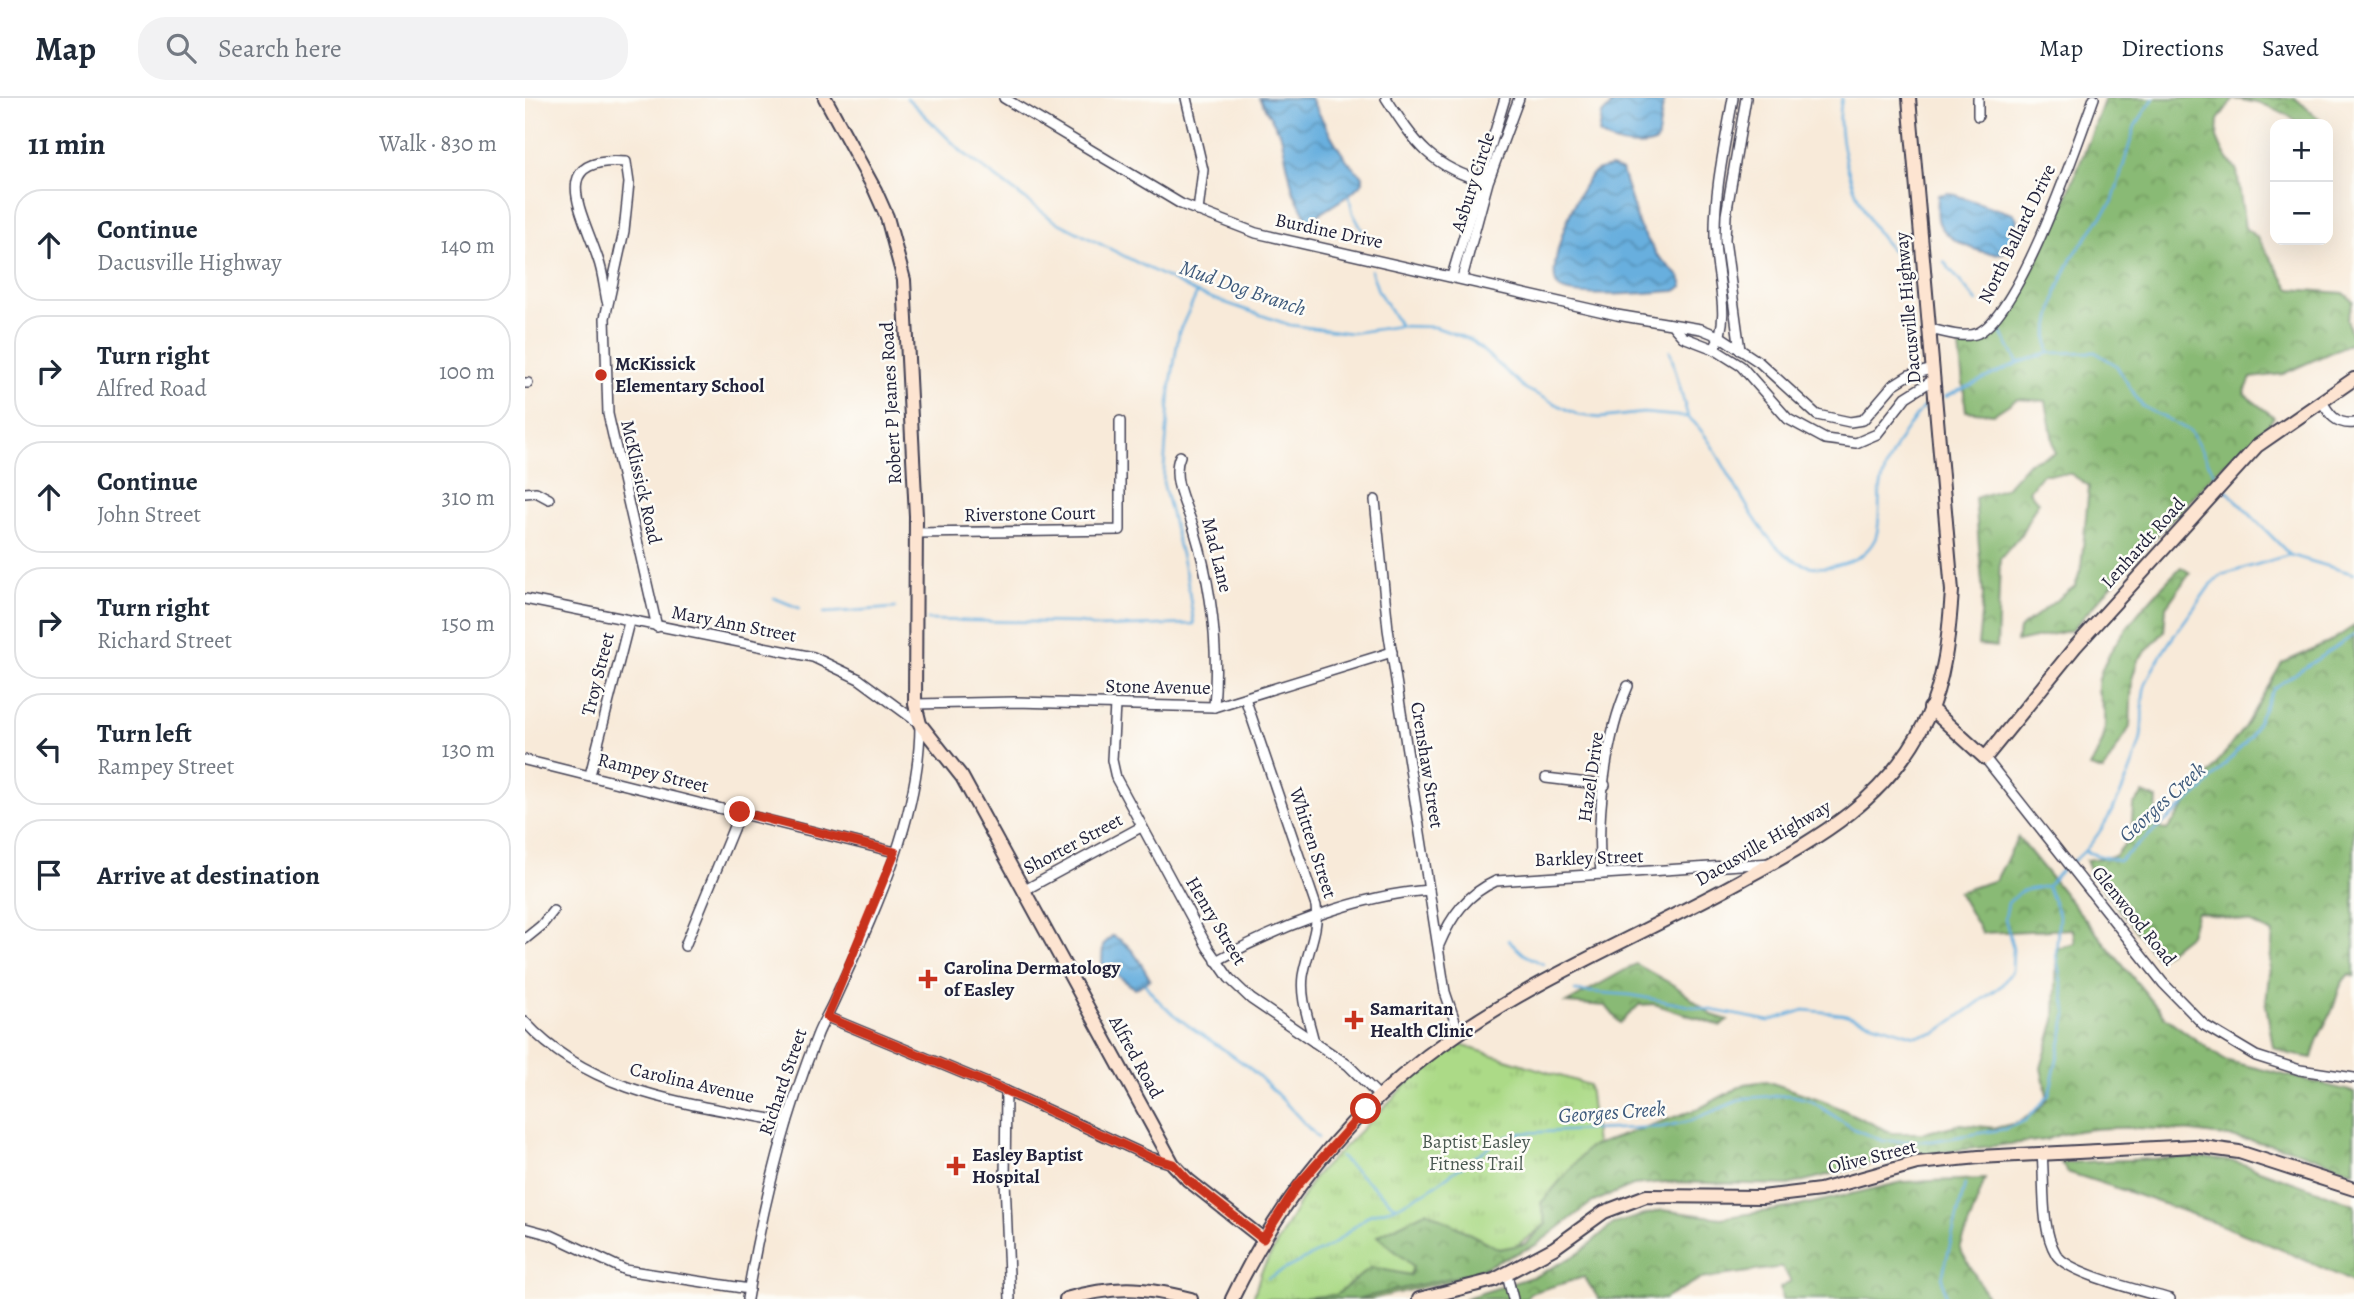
<!DOCTYPE html>
<meta charset="utf-8">
<style>
body{margin:0;font-family:Alegreya,serif;background:#f2f2f3;color:#1f2937}
.controls{position:absolute;right:21px;top:21px;display:grid;overflow:hidden;border-radius:14px;box-shadow:0 7px 28px #0002}
.controls button{width:63px;height:63px;display:grid;place-items:center;padding:0;border:0;border-bottom:2px solid #e0e1e3;background:#fff;color:#1f2937;font:35px sans-serif}
.stop{position:absolute;width:21px;height:21px;margin:-16px;border:5px solid #c8321e;border-radius:50%;background:#fff}
.stop.end{background:#c8321e;border-color:#fff;box-shadow:0 2px 7px #0008}
.list{margin:0;padding:0;list-style:none}
h2{display:flex;justify-content:space-between;align-items:center;height:91px;margin:0;padding:0 28px;font-size:30px}
h2 small{font-size:23px;font-weight:400;color:#747a83}
.list li{display:grid;grid-template-columns:46px 1fr auto;gap:21px;align-items:center;box-sizing:border-box;height:112px;margin:0 14px 14px;padding:0 14px;border:2px solid #e0e1e3;border-radius:28px}
.list b{display:block;font-size:26px;white-space:nowrap}
.list p{margin:0;font-size:23px;white-space:nowrap;color:#747a83}
.list em{font-size:23px;font-style:normal;color:#747a83}
.icon{flex:none;width:38px;height:38px;fill:none;stroke:currentColor;stroke-width:2;stroke-linecap:round;stroke-linejoin:round}
.map{position:relative;flex:none;width:1829px;height:1201px;overflow:hidden}
header{display:flex;align-items:center;gap:42px;box-sizing:border-box;height:98px;padding:0 35px;background:#fff;border-bottom:2px solid #e0e1e3}
header strong{font-size:33px}
nav{display:flex;gap:38px;margin-inline-start:auto;font-size:24px}
.search{width:490px;height:63px;background:#f2f2f3;display:flex;align-items:center;gap:18px;box-sizing:border-box;padding:0 24px;border-radius:28px;color:#747a83;font-size:26px}
main{display:flex}
aside{flex:1;background:#fff}
.map>svg:first-child{display:block}
.grass{fill:url(#grass-tufts);stroke:#677e61;stroke-width:2}
.forest{fill:url(#forest-crowns);stroke:#566e58;stroke-width:2}
.water{fill:url(#water-waves);stroke:#44688c;stroke-width:2}
.lines{fill:none;stroke-linecap:round;stroke-linejoin:round}
.stream{stroke:#67afde;stroke-width:2.5}
.street-casing{stroke:#424053;stroke-width:12}
.secondary-casing{stroke:#424053;stroke-width:16}
.street{stroke:#fff;stroke-width:9}
.secondary{stroke:#fde4d1;stroke-width:12}
.route{stroke:#c8321e;stroke-width:9}
.poi-dot{fill:#c8321e;stroke:#fdfcf7;stroke-width:2.5}
.labels{text-anchor:middle;dominant-baseline:central;stroke-width:5;stroke-linejoin:round;paint-order:stroke}
.street-label{font-size:19px;fill:#22223b;stroke:#fdfcf7}
.poi-label{font-size:19px;font-weight:bold;fill:#22223b;stroke:#fdfcf7;text-anchor:start}
.park-label{font-size:19px;fill:#4b5952;stroke:#fdfcf7}
.water-label{font-size:21px;font-style:italic;fill:#3e5a7c;stroke:#fdfcf7}
</style>
<header>
<strong>Map</strong>
<div class="search"><svg class="icon" aria-label="search" viewBox="0 0 24 24"><circle cx="10" cy="10" r="6"/><path d="M15 15l6 6"/></svg>Search here</div>
<nav><a>Map</a><a>Directions</a><a>Saved</a></nav>
</header>
<main>
<aside>
<h2>11 min<small>Walk · 830 m</small></h2>
<ul class="list">
<li><svg class="icon" aria-label="ahead" viewBox="0 0 24 24"><path d="M12 20V5M6 11l6-6 6 6"/></svg><div><b>Continue</b><p>Dacusville Highway</p></div><em>140 m</em></li>
<li><svg class="icon" aria-label="right" viewBox="0 0 24 24"><path d="M7 20v-9h11M14 6l5 5-5 5"/></svg><div><b>Turn right</b><p>Alfred Road</p></div><em>100 m</em></li>
<li><svg class="icon" aria-label="ahead" viewBox="0 0 24 24"><path d="M12 20V5M6 11l6-6 6 6"/></svg><div><b>Continue</b><p>John Street</p></div><em>310 m</em></li>
<li><svg class="icon" aria-label="right" viewBox="0 0 24 24"><path d="M7 20v-9h11M14 6l5 5-5 5"/></svg><div><b>Turn right</b><p>Richard Street</p></div><em>150 m</em></li>
<li><svg class="icon" aria-label="left" viewBox="0 0 24 24"><path d="M17 20v-9H6M10 6l-5 5 5 5"/></svg><div><b>Turn left</b><p>Rampey Street</p></div><em>130 m</em></li>
<li><svg class="icon" aria-label="arrive" viewBox="0 0 24 24"><path d="M6 21V4h12l-3 4 3 4H6"/></svg><div><b>Arrive at destination</b></div></li>
</ul>
</aside>
<div class="map">
<svg width="1829" height="1201" viewBox="0 0 1829 1201">
<defs>
<pattern id="grass-tufts" width="24" height="20" patternUnits="userSpaceOnUse" patternTransform="scale(1.75)"><rect width="24" height="20" fill="#acda87"/><path d="M3 7l-1-3M5 7V3M7 7l1-3M15 17l-1-3M17 17v-4M19 17l1-3" fill="none" stroke="#94bb75"/></pattern>
<pattern id="forest-crowns" width="20" height="18" patternUnits="userSpaceOnUse" patternTransform="scale(1.75)"><rect width="20" height="18" fill="#89ba74"/><path d="M2 6a3 3 0 1 1 6 0M12 15a3 3 0 1 1 6 0" fill="none" stroke="#709760"/></pattern>
<pattern id="water-waves" width="16" height="10" patternUnits="userSpaceOnUse" patternTransform="scale(1.75)"><rect width="16" height="10" fill="#67afde"/><path d="M0 5q4-4 8 0t8 0" fill="none" stroke="#548eb5"/></pattern>
</defs>
<rect width="100%" height="100%" fill="#fdfcf7"/>
<filter id="ink" filterUnits="userSpaceOnUse"><feTurbulence type="fractalNoise" baseFrequency=".0143" numOctaves="2"/><feDisplacementMap in="SourceGraphic" scale="14" xChannelSelector="R" yChannelSelector="G"/><feConvolveMatrix kernelMatrix="1 2 1 2 8 2 1 2 1" color-interpolation-filters="sRGB"/></filter>
<filter id="wash" filterUnits="userSpaceOnUse"><feTurbulence type="fractalNoise" baseFrequency=".00686" numOctaves="4" result="noise"/><feDisplacementMap in="SourceGraphic" scale="28" xChannelSelector="R" yChannelSelector="G"/><feGaussianBlur stdDeviation="1.57" result="paint"/><feColorMatrix in="noise" values="0 0 0 0 0 0 0 0 0 0 0 0 0 0 0 0 0 1.4 0 .05"/><feComposite in="paint" operator="in"/></filter>
<g filter="url(#wash)">
<rect width="100%" height="100%" fill="#f8ead9"/>
<!-- grass -->
<polygon class="grass" points="936,947 1064,987 1072,1055 1037,1115 951,1177 846,1201 728,1201 736,1174 788,1080 891,977"/>
<!-- forest -->
<g class="forest">
<path d="M1580,0H1770L1800,26H1775C1759,11 1730,3 1708,1L1693,22L1692,40L1698,54L1712,73L1720,130L1733,140L1765,191L1819,195L1828,203L1822,221L1829,244L1758,276L1726,280L1719,296L1749,319L1729,344L1697,368L1618,452L1547,532L1492,544L1494,531L1550,488L1556,470L1564,388L1546,376H1517L1504,393L1513,404L1495,438L1475,461L1472,549L1453,547L1458,497L1450,400L1481,390L1504,364L1530,355L1521,303L1492,301L1469,316L1441,313L1434,249L1457,246C1516,174 1548,86 1580,0Z"/>
<path d="M1656,469L1665,475L1641,509L1639,534L1613,562L1607,581L1605,629L1578,673L1565,669C1575,651 1584,634 1579,613C1577,605 1572,595 1573,587C1577,550 1630,495 1656,469Z"/>
<path d="M1829,528V878L1824,876C1811,889 1813,902 1805,917C1796,934 1792,940 1787,960L1764,956L1748,949L1741,906L1748,835L1726,825L1672,814L1665,836L1633,861L1566,775L1561,762L1590,758L1606,738L1608,708L1618,695L1632,701L1630,730L1642,732L1720,628L1757,565L1803,545Z"/>
<path d="M1493,739L1640,919L1699,962L1829,994V1074C1806,1066 1782,1055 1758,1049C1697,1036 1577,1017 1520,1042L1374,1059L1263,1087L1141,1084L1108,1087L1066,1105L1011,1147L947,1175L832,1201H763L811,1197L846,1169L885,1177L888,1168L852,1138L902,1113L974,1151L1000,1146L1021,1126L1016,1105L1064,1049L1175,1010L1220,986L1241,983L1297,1002L1367,1035H1398L1436,1026L1470,1030L1492,1025L1513,1012L1523,1001L1516,970L1530,922L1532,850L1550,845L1548,831L1457,835L1433,794L1471,782Z"/>
<polygon points="1111,866 1152,889 1187,917 1203,922 1196,928 1129,906 1114,907 1095,925 1081,908 1041,905"/>
<path d="M1670,1059L1712,1064L1829,1106V1185C1736,1139 1640,1105 1542,1074L1536,1065Z"/>
<polygon points="1460,1081 1435,1151 1462,1198 1469,1201 1257,1201 1255,1190 1266,1183 1257,1169 1175,1181 1139,1201 1074,1201 1059,1179 1005,1195 1001,1201 938,1201 1013,1177 1053,1156 1088,1126 1137,1112 1196,1120 1275,1108 1378,1084"/>
</g>
<!-- water -->
<g class="water">
<path d="M734,0H785C800,24 816,63 838,78V84L824,97L783,123L768,93L756,37Z"/>
<path d="M1093,0H1139L1132,44C1115,51 1089,48 1074,36L1077,17Z"/>
<path d="M1086,69L1097,73L1114,128L1132,157L1155,179L1158,188L1150,193C1129,194 1048,202 1034,190C1017,175 1053,85 1071,73C1075,71 1081,70 1086,69Z"/>
<path d="M1424,95L1488,116L1492,121L1486,145L1478,155C1458,158 1423,144 1414,125C1411,117 1413,105 1413,97Z"/>
<path d="M587,838C607,845 614,863 625,881L610,891L577,865L578,847Z"/>
</g>
<g class="lines">
<!-- stream -->
<g class="stream">
<path d="M382,0L437,54L528,122L672,195L765,227L826,235L875,228L910,229L946,242L1001,291L1053,317L1075,320L1118,315L1163,319C1207,353 1236,489 1312,467C1328,463 1342,457 1350,441C1356,428 1353,407 1355,393C1360,361 1379,333 1398,309"/>
<path d="M1317,0C1306,47 1339,137 1380,162"/>
<polyline points="824,97 828,115 843,143"/>
<polyline points="1419,164 1452,204"/>
<polyline points="846,172 853,193 875,228"/>
<polyline points="1474,230 1493,265"/>
<polyline points="1145,253 1163,319"/>
<polyline points="1524,255 1522,239 1532,193 1546,161 1588,103 1610,28 1629,0"/>
<polyline points="1420,299 1493,265 1524,255 1570,254 1591,267 1617,308 1665,333 1695,385"/>
<polyline points="1699,390 1765,457 1829,476"/>
<polyline points="249,500 274,510"/>
<polyline points="299,515 370,510"/>
<polyline points="403,522 556,525 570,529 669,526 662,481 638,384 645,292 654,234 672,195"/>
<polyline points="1561,754 1594,763 1678,691 1725,639 1749,590 1829,537"/>
<path d="M1547,764C1578,742 1604,682 1615,644C1620,626 1614,603 1621,585C1636,551 1665,517 1686,486L1697,477L1764,457"/>
<polyline points="1522,788 1541,768"/>
<polyline points="983,842 998,856 1018,866"/>
<path d="M620,886C645,924 695,944 729,974C752,994 772,1018 793,1040"/>
<polyline points="1050,893 1106,897 1244,923 1279,912 1318,916 1390,938 1411,935 1476,888 1487,873 1488,851 1480,820 1483,805 1496,793 1522,788"/>
<polyline points="815,1059 871,1109"/>
<polyline points="743,1180 807,1147 844,1117 871,1109 902,1093 974,1042 994,1035 1137,1029 1165,1023 1220,1000 1265,997 1285,1002 1329,1031 1358,1043 1407,1043 1480,1031 1501,1022 1524,997 1542,916 1531,856 1534,817 1522,788"/>
<polyline points="1421,1201 1417,1180 1440,1086"/>
</g>
</g>
</g>
<g filter="url(#ink)">
<g class="lines">
<!-- street casing -->
<g class="street-casing">
<g id="street">
<polyline points="479,0 656,106 731,135 1092,217 1176,231 1196,239 1234,264 1292,317 1325,324 1338,322 1368,287 1384,277 1408,271"/>
<polyline points="661,0 678,72 673,113"/>
<path d="M861,0C890,45 907,70 961,84"/>
<polyline points="1453,0 1453,18"/>
<polyline points="927,178 980,0"/>
<polyline points="937,180 963,84 994,0"/>
<path d="M82,203C79,189 78,174 73,161C59,117 20,57 101,64L104,85L99,133L80,220L83,316L132,529"/>
<polyline points="1149,229 1158,239 1189,251 1216,268 1263,321 1300,341 1331,345 1352,336 1381,299 1408,282"/>
<path d="M1405,231C1419,234 1439,241 1453,235C1495,215 1552,47 1569,0"/>
<path d="M1189,251C1208,218 1190,177 1190,140C1189,93 1200,46 1208,0"/>
<polyline points="1215,252 1200,142 1201,117 1221,0"/>
<polyline points="0,285 3,285"/>
<path d="M1796,302C1804,316 1811,327 1829,325"/>
<path d="M655,358C645,380 662,409 669,431C687,490 694,547 689,609"/>
<polyline points="0,395 11,394 24,401"/>
<polyline points="850,402 863,531 920,894 934,935"/>
<polyline points="390,435 595,432 595,323"/>
<path d="M0,501L288,559L334,581L395,626C395,722 347,819 308,905C303,916 296,927 292,938C258,1023 237,1111 222,1201"/>
<path d="M720,600L791,808C794,832 782,854 778,878C775,901 784,922 789,944"/>
<polyline points="390,606 490,604 689,609 867,554"/>
<polyline points="590,607 587,662 591,680 683,850 704,880 726,901 823,967 854,998"/>
<polyline points="1460,660 1638,885 1679,927 1731,958 1775,972 1829,980"/>
<polyline points="0,662 370,754"/>
<polyline points="65,677 104,524"/>
<polyline points="1021,680 1080,687"/>
<path d="M1076,776C1071,720 1080,640 1103,588"/>
<polyline points="498,793 616,729"/>
<polyline points="0,841 16,828 28,813"/>
<path d="M914,847C926,818 942,796 971,783L1246,765"/>
<polyline points="160,848 215,714"/>
<path d="M691,863C753,829 834,797 904,792"/>
<polyline points="302,919 481,993 625,1059 648,1066"/>
<path d="M0,924C67,998 169,1006 262,1024"/>
<polyline points="481,993 480,1082 485,1201"/>
<path d="M1517,1055C1520,1086 1515,1129 1531,1156C1542,1176 1621,1194 1645,1201"/>
<polyline points="0,1130 26,1137 100,1172 224,1191"/>
<polyline points="982,1177 988,1201"/>
</g>
</g>
<!-- secondary casing -->
<g class="secondary-casing">
<g id="secondary">
<polyline points="300,0 350,92 362,119 379,182 391,418 390,606 395,626 437,679 648,1066 663,1082 738,1141"/>
<polyline points="1405,610 1460,660 1550,549 1732,348 1829,281"/>
<path d="M541,1201C589,1187 618,1189 666,1201"/>
<path d="M707,1201C758,1095 833,1004 931,937C1018,877 1118,836 1211,785C1289,742 1359,707 1401,622C1420,583 1424,536 1427,493L1384,0"/>
<polyline points="894,1201 969,1182 1029,1150 1079,1114 1121,1098 1237,1099 1295,1092 1392,1065 1454,1059 1670,1048 1714,1054 1829,1091"/>
</g>
</g>
<!-- street -->
<use href="#street" class="street"/>
<!-- secondary -->
<use href="#secondary" class="secondary"/>
</g>
</g>
<g class="lines" filter="url(#ink)">
<!-- route -->
<polyline class="route" points="215,714 370,754 302,919 481,993 625,1059 648,1066 663,1082 738,1141 772,1088 841,1011"/>
</g>
<!-- markers -->
<g class="poi-dot">
<circle cx="76" cy="277" r="7"/>
<path d="M399.5 870.5h7v7h7v7h-7v7h-7v-7h-7v-7h7z"/>
<path d="M825.5 911.5h7v7h7v7h-7v7h-7v-7h-7v-7h7z"/>
<path d="M427.5 1057.5h7v7h7v7h-7v7h-7v-7h-7v-7h7z"/>
</g>
<g class="labels">
<!-- street labels -->
<g class="street-label">
<text transform="translate(948 84) rotate(-72)">Asbury Circle</text>
<text transform="translate(804 133) rotate(12)">Burdine Drive</text>
<text transform="translate(1492 136) rotate(-64)">North Ballard Drive</text>
<text transform="translate(1383 210) rotate(-95)">Dacusville Highway</text>
<text transform="translate(366 305) rotate(-93)">Robert P Jeanes Road</text>
<text transform="translate(116 384) rotate(77)">McKlissick Road</text>
<text transform="translate(505 416) rotate(-1)">Riverstone Court</text>
<text transform="translate(1618 445) rotate(-48)">Lenhardt Road</text>
<text transform="translate(692 457) rotate(76)">Mad Lane</text>
<text transform="translate(209 526) rotate(11)">Mary Ann Street</text>
<text transform="translate(73 576) rotate(-76)">Troy Street</text>
<text transform="translate(633 589) rotate(1)">Stone Avenue</text>
<text transform="translate(902 667) rotate(81)">Crenshaw Street</text>
<text transform="translate(128 675) rotate(14)">Rampey Street</text>
<text transform="translate(1066 679) rotate(-82)">Hazel Drive</text>
<text transform="translate(788 745) rotate(72)">Whitten Street</text>
<text transform="translate(1238 745) rotate(-30)">Dacusville Highway</text>
<text transform="translate(548 746) rotate(-28)">Shorter Street</text>
<text transform="translate(1064 760) rotate(-2)">Barkley Street</text>
<text transform="translate(1609 818) rotate(51)">Glenwood Road</text>
<text transform="translate(691 823) rotate(59)">Henry Street</text>
<text transform="translate(611 959) rotate(61)">Alfred Road</text>
<text transform="translate(258 984) rotate(-71)">Richard Street</text>
<text transform="translate(167 985) rotate(13)">Carolina Avenue</text>
<text transform="translate(1347 1059) rotate(-14)">Olive Street</text>
</g>
<!-- poi labels -->
<g class="poi-label">
<text x="90" y="266">McKissick<tspan x="90" dy="22">Elementary School</tspan></text>
<text x="419" y="870">Carolina Dermatology<tspan x="419" dy="22">of Easley</tspan></text>
<text x="845" y="911">Samaritan<tspan x="845" dy="22">Health Clinic</tspan></text>
<text x="447" y="1057">Easley Baptist<tspan x="447" dy="22">Hospital</tspan></text>
</g>
<!-- park labels -->
<g class="park-label">
<text x="951" y="1044">Baptist Easley<tspan x="951" dy="22">Fitness Trail</tspan></text>
</g>
<!-- water labels -->
<g class="water-label">
<text transform="translate(718 190) rotate(19)">Mud Dog Branch</text>
<text transform="translate(1637 704) rotate(-42)">Georges Creek</text>
<text transform="translate(1087 1014) rotate(-4)">Georges Creek</text>
</g>
</g>
</svg>
<div class="controls">
<button>+</button>
<button>−</button>
</div>
<div class="stop" style="left:841px;top:1011px"></div>
<div class="stop end" style="left:215px;top:714px"></div>
</div>
</main>
